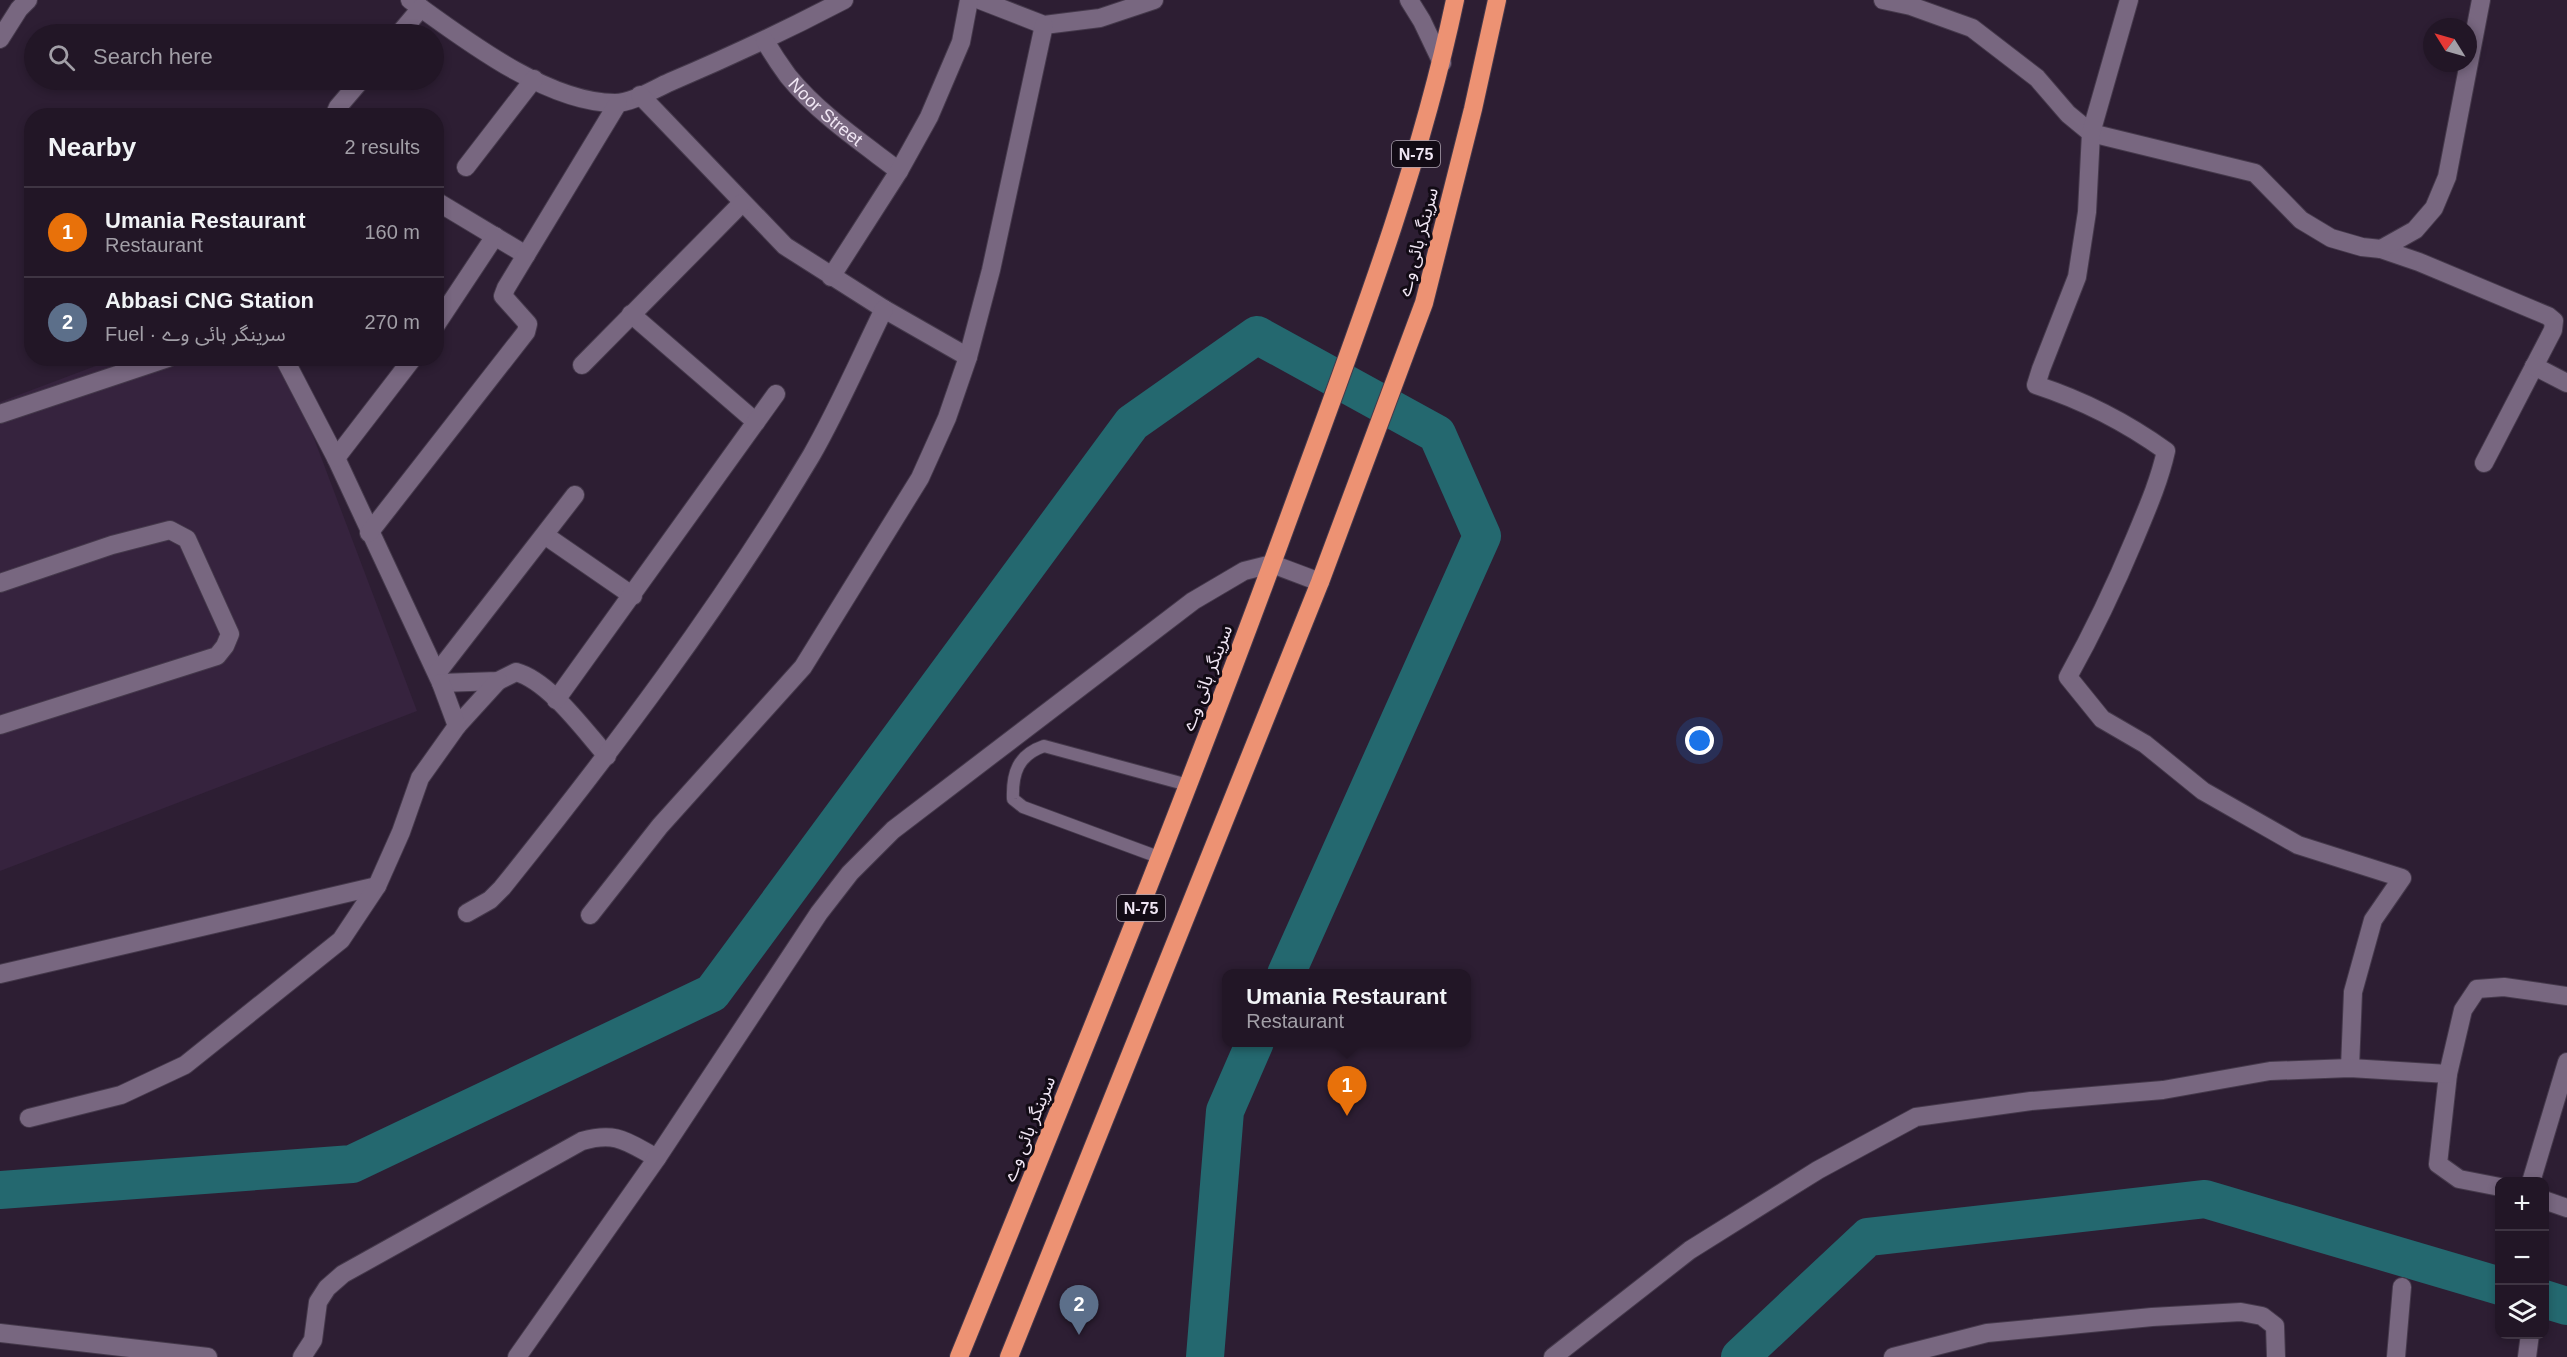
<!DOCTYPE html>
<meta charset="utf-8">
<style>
body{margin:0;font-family:Helvetica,"Noto Sans Arabic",sans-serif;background:#2a1f2e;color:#f1f3f6}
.controls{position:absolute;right:18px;bottom:18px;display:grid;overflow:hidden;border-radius:12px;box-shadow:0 3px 9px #0003}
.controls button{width:54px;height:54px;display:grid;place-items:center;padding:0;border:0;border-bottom:2px solid #3f3543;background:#221626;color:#f1f3f6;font:30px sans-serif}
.compass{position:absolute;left:2423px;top:18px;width:54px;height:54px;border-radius:50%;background:#221626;box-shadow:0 3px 9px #0003;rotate:307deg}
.you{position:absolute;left:1700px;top:741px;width:21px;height:21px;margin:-15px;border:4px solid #fff;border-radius:50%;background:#1a73e8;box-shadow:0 0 0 9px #1a73e833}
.badge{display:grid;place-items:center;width:39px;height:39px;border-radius:50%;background:#0b8043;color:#fff;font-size:20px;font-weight:700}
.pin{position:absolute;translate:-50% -50px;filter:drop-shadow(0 2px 3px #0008)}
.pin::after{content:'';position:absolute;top:32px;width:21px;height:18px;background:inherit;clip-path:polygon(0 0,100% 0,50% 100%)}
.popup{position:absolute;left:1222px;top:969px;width:249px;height:78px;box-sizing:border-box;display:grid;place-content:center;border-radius:12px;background:#221626;filter:drop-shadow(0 2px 4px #0005);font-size:20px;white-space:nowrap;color:#a29fa7}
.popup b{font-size:22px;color:#f1f3f6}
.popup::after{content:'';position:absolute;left:50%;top:100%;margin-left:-12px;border:12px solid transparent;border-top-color:#221626}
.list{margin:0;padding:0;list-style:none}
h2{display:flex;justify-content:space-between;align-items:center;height:78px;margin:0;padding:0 24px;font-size:26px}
h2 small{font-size:20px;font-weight:400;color:#a29fa7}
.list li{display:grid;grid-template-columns:39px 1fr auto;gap:18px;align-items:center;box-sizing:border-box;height:90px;padding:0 24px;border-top:2px solid #3f3543}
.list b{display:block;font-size:22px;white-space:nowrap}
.list p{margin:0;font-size:20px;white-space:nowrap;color:#a29fa7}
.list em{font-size:20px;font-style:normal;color:#a29fa7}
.icon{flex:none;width:33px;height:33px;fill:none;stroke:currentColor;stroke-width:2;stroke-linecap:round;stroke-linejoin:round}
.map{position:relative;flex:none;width:2567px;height:1357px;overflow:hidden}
.search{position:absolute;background:#221626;box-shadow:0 3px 9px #0003;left:24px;top:24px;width:420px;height:66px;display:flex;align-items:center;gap:15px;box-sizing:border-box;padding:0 21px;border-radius:33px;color:#a29fa7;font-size:22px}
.panel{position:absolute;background:#221626;box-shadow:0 3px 9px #0003;left:24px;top:108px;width:420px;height:258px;border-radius:24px}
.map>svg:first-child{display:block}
.built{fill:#36233e}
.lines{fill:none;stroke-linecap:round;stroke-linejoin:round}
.river{stroke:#24686f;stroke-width:38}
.lane-casing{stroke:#45394b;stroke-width:14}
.street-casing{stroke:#45394b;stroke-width:20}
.highway-casing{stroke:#45394b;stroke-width:20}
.lane{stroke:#786780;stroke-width:12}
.street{stroke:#786780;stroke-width:18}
.highway{stroke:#ed9273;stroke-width:18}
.labels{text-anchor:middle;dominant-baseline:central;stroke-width:6;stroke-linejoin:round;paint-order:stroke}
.shield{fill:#120b15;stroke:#ada4b1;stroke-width:1.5}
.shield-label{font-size:16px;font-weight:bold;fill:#f0e6f4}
.street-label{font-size:18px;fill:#f0e6f4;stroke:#120b15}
</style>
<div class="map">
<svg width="2567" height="1357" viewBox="0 0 2567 1357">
<rect width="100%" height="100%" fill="#2d1e33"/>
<!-- built -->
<polygon class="built" points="114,359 284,359 417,711 0,871 0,402"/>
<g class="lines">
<!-- river -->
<g class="river">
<polyline points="0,1190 352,1164 712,993 1132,423 1257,335 1437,434 1482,536 1286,974"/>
<polyline points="2544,1299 2567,1306"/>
<polyline points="1205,1357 1225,1111 1255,1042"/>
<polyline points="1740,1357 1868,1237 2205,1199 2500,1286"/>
</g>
<!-- lane casing -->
<g class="lane-casing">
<path id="lane" d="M1161,858L1023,807L1013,799C1012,773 1018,755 1044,746L1188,785"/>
</g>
<!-- street casing -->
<g class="street-casing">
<g id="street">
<path d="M410,0C464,39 547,103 615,103C632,103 654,89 670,82C729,57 787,30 844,0"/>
<polyline points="980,0 1044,25 1100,18 1154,0"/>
<polyline points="1409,0 1422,21 1442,63"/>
<polyline points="1883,0 1911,6 1972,28 2037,78 2068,114 2091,133 2255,173 2301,220 2331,238 2362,247 2381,249 2419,262 2548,316 2554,321 2553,330 2484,463"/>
<path d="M2129,0L2091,133L2087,212L2077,277L2041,369L2036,385C2082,400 2127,423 2166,451C2159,482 2147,509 2135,538C2115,586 2093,632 2068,677L2102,719L2145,744L2203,791L2298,845L2402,878L2373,920L2353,992L2350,1068"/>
<polyline points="399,34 421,8"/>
<polyline points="0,39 19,9 28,0"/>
<path id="s1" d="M765,41C772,53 780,65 788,76C819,114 861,142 899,171"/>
<polyline points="640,95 785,246 884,309 968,357"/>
<polyline points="334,116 338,107 361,80"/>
<polyline points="466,167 534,79"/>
<polyline points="436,201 526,255"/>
<polyline points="2381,249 2415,230 2434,208 2447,177 2481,0"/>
<polyline points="831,277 899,171 929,117 961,42 969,0"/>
<polyline points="631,314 756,422"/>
<polyline points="436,325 495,236"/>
<path d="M284,358L336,458L441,683L498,681L516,672C549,681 584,730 607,756"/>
<polyline points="582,365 742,203"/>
<polyline points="2534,366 2567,383"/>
<polyline points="0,414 168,358"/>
<polyline points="336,458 413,358"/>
<polyline points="369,533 526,332 528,324 503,296 506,288 618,103"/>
<polyline points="546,536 633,596"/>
<polyline points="0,583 112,545 170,530 187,539 230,634 225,646 217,656 0,725"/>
<polyline points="437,673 575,495"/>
<polyline points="556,700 776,394"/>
<polyline points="457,726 498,681"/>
<path d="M467,913L490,900L502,888C613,750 720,608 811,456C838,409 860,358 884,309"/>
<polyline points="590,915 660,826 803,667 920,478 947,418 968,357 991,270 1044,25"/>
<polyline points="0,974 377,886"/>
<polyline points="29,1118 121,1095 185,1065 341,940 377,886 401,832 420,778 457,726 441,683"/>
<polyline points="2531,1182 2567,1062"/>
<polyline points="2500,1187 2459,1179 2438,1164 2448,1074 2463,1010 2477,989 2504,987 2567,996"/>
<polyline points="2544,1200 2567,1208"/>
<polyline points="0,1333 208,1357"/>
<path d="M302,1357L313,1340L318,1302L327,1288L343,1274L582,1141C617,1131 627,1142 657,1158"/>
<polyline points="517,1357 657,1158 819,913 850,873 893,830 1193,601 1244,571 1272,564 1320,582"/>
<polyline points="1553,1357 1690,1250 1818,1170 1916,1117 2031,1101 2163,1090 2270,1071 2350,1068 2448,1074"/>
<polyline points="1893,1357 1987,1333 2152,1317 2241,1312 2262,1316 2275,1326 2276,1357"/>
<polyline points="2396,1357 2402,1287"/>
<polyline points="2527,1357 2530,1334"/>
</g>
</g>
<!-- highway casing -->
<g class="highway-casing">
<g id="highway">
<path d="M959,1357C1075,1072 1191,787 1296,498C1356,334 1419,171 1455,0"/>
<polyline points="1009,1357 1320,582 1424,303 1473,109 1497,0"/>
</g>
</g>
<!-- lane -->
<use href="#lane" class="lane"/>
<!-- street -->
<use href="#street" class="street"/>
<!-- highway -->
<use href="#highway" class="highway"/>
</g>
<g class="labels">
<!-- shield labels -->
<g class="shield">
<rect x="1392" y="141" width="48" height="26" rx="4.5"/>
<rect x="1117" y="895" width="48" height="26" rx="4.5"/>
</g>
<g class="shield-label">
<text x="1416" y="154">N-75</text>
<text x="1141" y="908">N-75</text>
</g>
<!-- street labels -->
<g class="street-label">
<text stroke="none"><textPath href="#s1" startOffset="94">Noor Street</textPath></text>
<text transform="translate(1418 242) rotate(-75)">سرینگر ہائی وے</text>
<text transform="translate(1207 678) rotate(-69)">سرینگر ہائی وے</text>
<text transform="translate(1029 1129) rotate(-68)">سرینگر ہائی وے</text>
</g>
</g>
</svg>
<div class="controls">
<button>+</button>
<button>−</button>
<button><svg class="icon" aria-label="layers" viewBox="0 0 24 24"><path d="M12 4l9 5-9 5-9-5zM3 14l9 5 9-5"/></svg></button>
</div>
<svg class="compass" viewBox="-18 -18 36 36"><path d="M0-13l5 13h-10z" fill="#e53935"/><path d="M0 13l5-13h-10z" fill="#a29fa7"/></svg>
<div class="you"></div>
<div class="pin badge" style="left:1347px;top:1116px;background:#e8710a">1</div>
<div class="popup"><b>Umania Restaurant</b>Restaurant</div>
<div class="pin badge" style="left:1079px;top:1335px;background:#5c6f8a">2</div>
<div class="search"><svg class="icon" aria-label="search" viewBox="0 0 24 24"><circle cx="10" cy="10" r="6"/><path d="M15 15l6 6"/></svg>Search here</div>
<section class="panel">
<h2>Nearby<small>2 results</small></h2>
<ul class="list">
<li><span class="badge" style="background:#e8710a">1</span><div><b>Umania Restaurant</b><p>Restaurant</p></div><em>160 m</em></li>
<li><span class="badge" style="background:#5c6f8a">2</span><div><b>Abbasi CNG Station</b><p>Fuel · سرینگر ہائی وے</p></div><em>270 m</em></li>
</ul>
</section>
</div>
